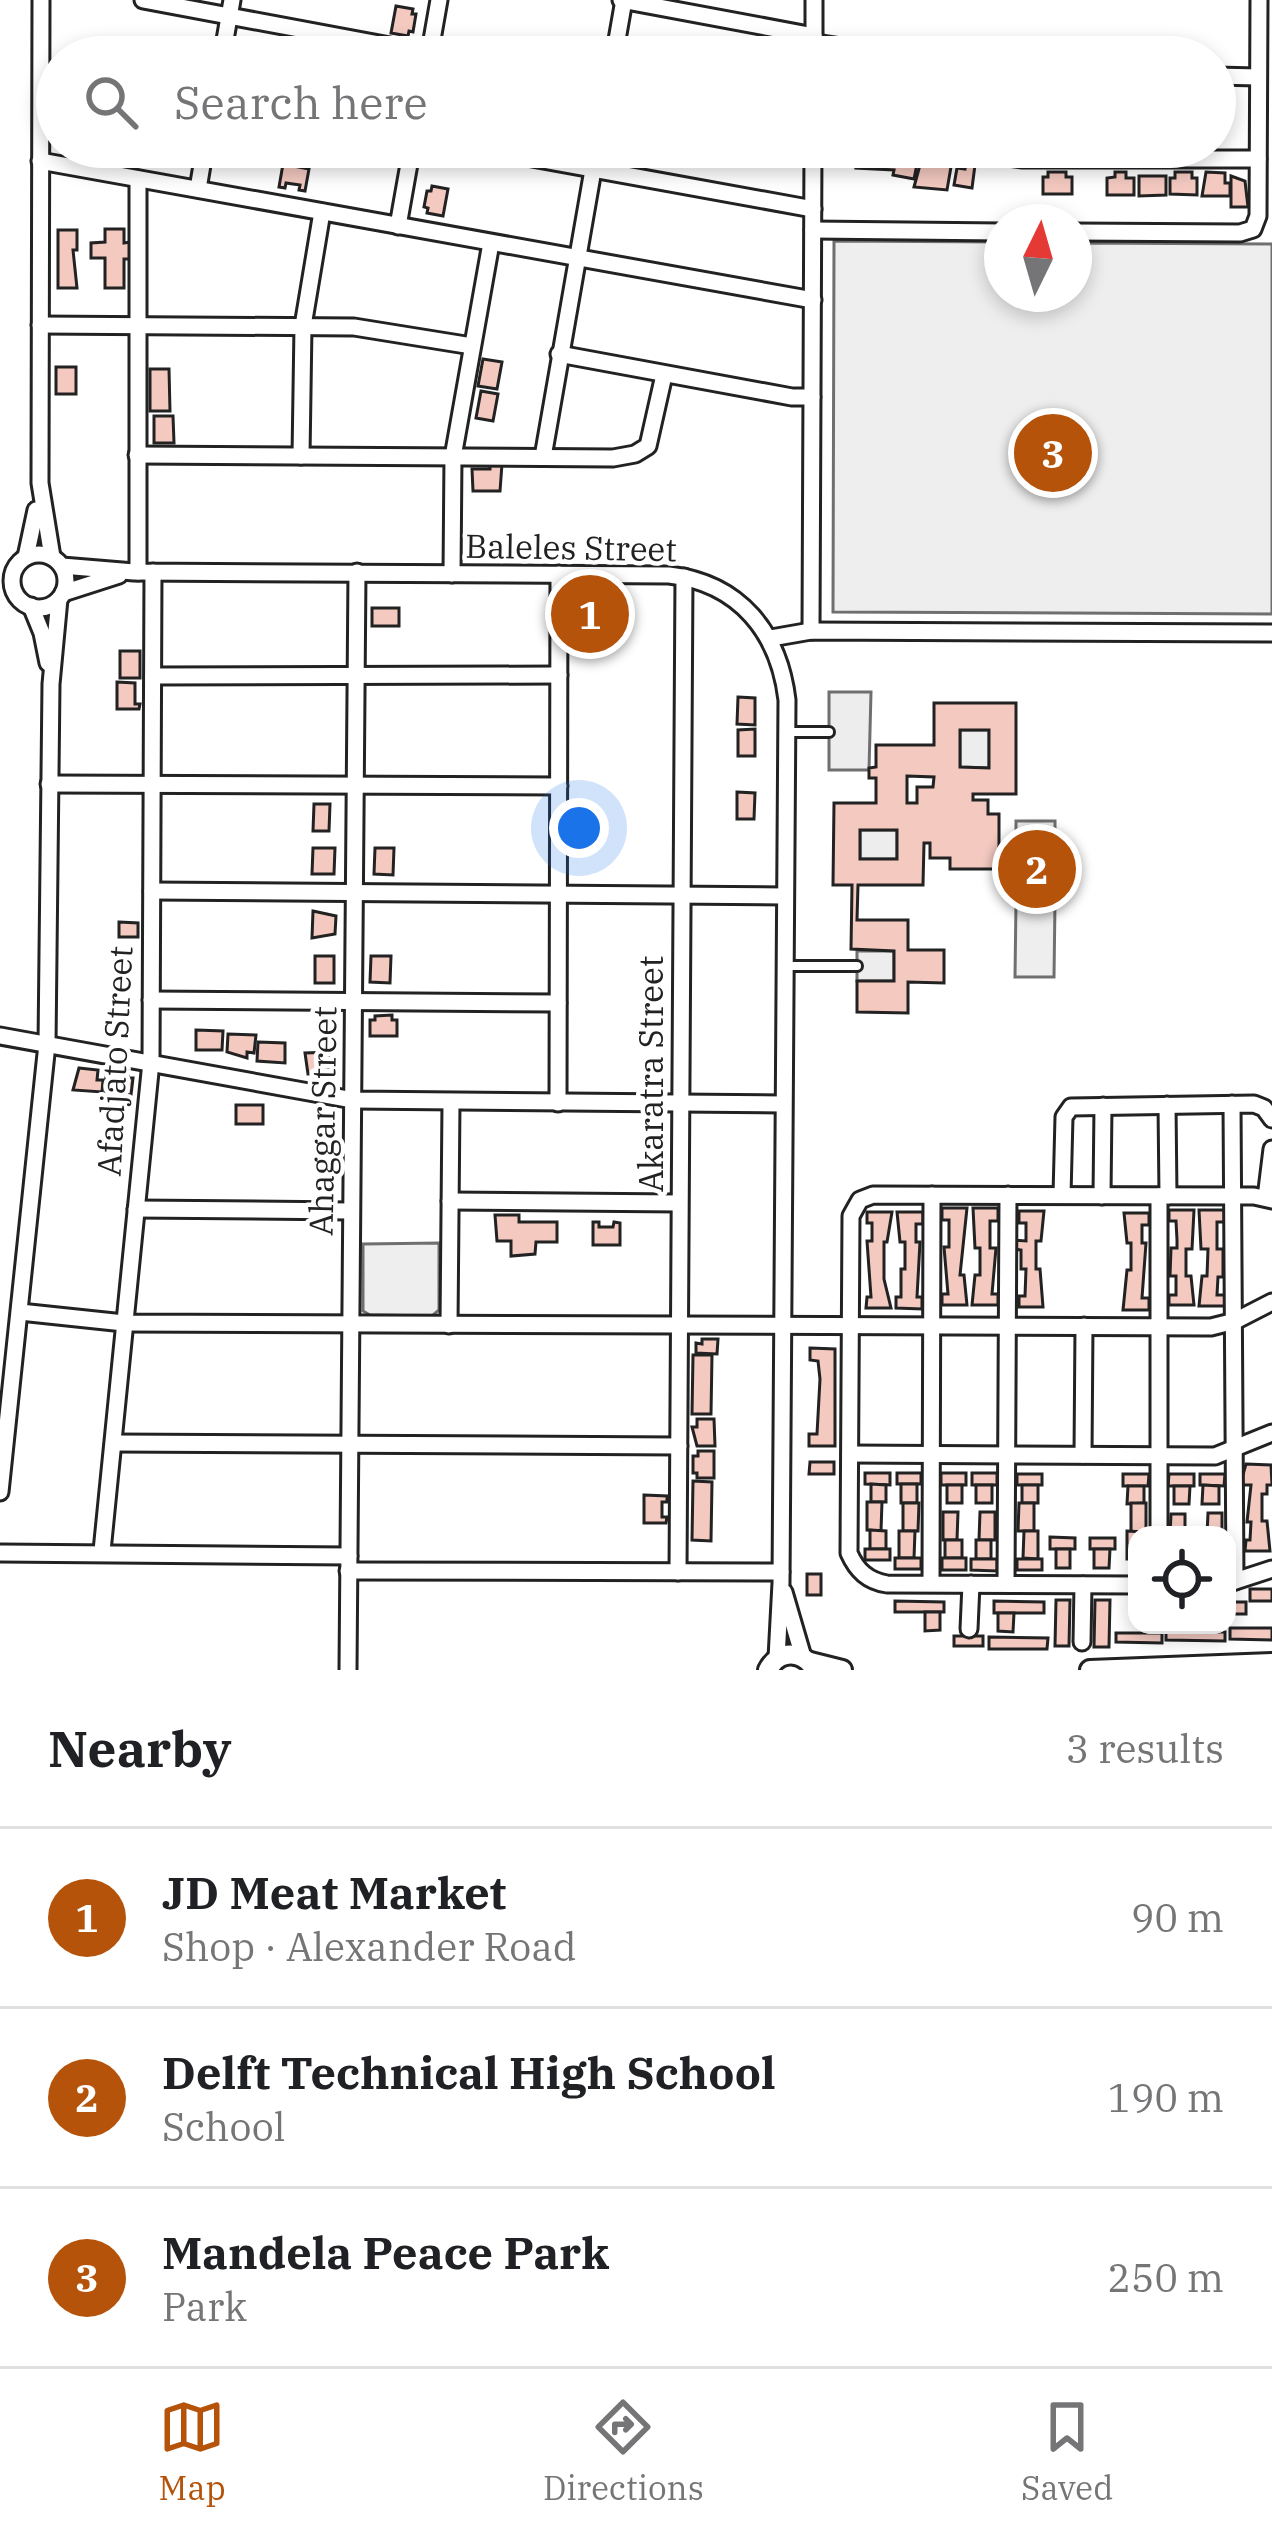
<!DOCTYPE html>
<meta charset="utf-8">
<style>
body{margin:0;font-family:"IBM Plex Serif",serif;background:#f6f6f6;color:#202124}
.controls{position:absolute;right:36px;bottom:36px;display:grid;overflow:hidden;border-radius:24px;box-shadow:0 6px 18px #0003}
.controls button{width:108px;height:108px;display:grid;place-items:center;padding:0;border:0;border-bottom:3px solid #e0e0e0;background:#fff;color:#202124;font:60px sans-serif}
.compass{position:absolute;left:984px;top:204px;width:108px;height:108px;border-radius:50%;background:#fff;box-shadow:0 6px 18px #0003;rotate:5deg}
.you{position:absolute;left:579px;top:828px;width:42px;height:42px;margin:-30px;border:9px solid #fff;border-radius:50%;background:#1a73e8;box-shadow:0 0 0 18px #1a73e833}
.badge{display:grid;place-items:center;width:78px;height:78px;border-radius:50%;background:#b45309;color:#fff;font-size:39px;font-weight:700}
.pin{position:absolute;translate:-50% -50%;border:6px solid #fff;box-shadow:0 3px 12px #0006}
.list{margin:0;padding:0;list-style:none}
h2{display:flex;justify-content:space-between;align-items:center;height:156px;margin:0;padding:0 48px;font-size:51px}
h2 small{font-size:39px;font-weight:400;color:#757577}
.list li{display:grid;grid-template-columns:78px 1fr auto;gap:36px;align-items:center;box-sizing:border-box;height:180px;padding:0 48px;border-top:3px solid #e0e0e0}
.list b{display:block;font-size:45px;white-space:nowrap}
.list p{margin:0;font-size:39px;white-space:nowrap;color:#757577}
.list em{font-size:39px;font-style:normal;color:#757577}
.icon{flex:none;width:66px;height:66px;fill:none;stroke:currentColor;stroke-width:2;stroke-linecap:round;stroke-linejoin:round}
.map{position:relative;flex:none;width:1272px;height:1670px;overflow:hidden}
.search{position:absolute;background:#fff;box-shadow:0 6px 18px #0003;left:36px;right:36px;top:36px;height:132px;display:flex;align-items:center;gap:30px;box-sizing:border-box;padding:0 42px;border-radius:66px;color:#757577;font-size:45px}
.sheet{height:696px;background:#fff}
nav{display:flex;justify-content:space-around;align-items:center;box-sizing:border-box;height:168px;border-top:3px solid #e0e0e0;background:#fff;font-size:33px;color:#757577}
nav a{display:grid;justify-items:center;gap:6px}
nav .on{color:#b45309}
.map>svg:first-child{display:block}
.green{fill:#eee;stroke:#6f6f6f;stroke-width:3}
.parking{fill:#ededed;stroke:#6f6f6f;stroke-width:3}
.building{fill:#f3c9c0;stroke:#222;stroke-width:3;fill-rule:evenodd}
.lines{fill:none;stroke-linecap:round;stroke-linejoin:round}
.service-casing{stroke:#222;stroke-width:14}
.minor-casing{stroke:#222;stroke-width:21}
.tertiary-casing{stroke:#222;stroke-width:24}
.service{stroke:#fff;stroke-width:8}
.minor{stroke:#fff;stroke-width:15}
.tertiary{stroke:#fff;stroke-width:18}
.labels{text-anchor:middle;dominant-baseline:central;stroke-width:9;stroke-linejoin:round;paint-order:stroke}
.street-label{font-size:33px;fill:#222;stroke:#fff}
</style>
<div class="map">
<svg width="1272" height="1670" viewBox="0 0 1272 1670">
<rect width="100%" height="100%" fill="#fff"/>
<!-- green -->
<g class="green">
<polygon points="834,241 1002,242 1002,294 1074,294 1074,243 1272,244 1272,614 833,612"/>
<rect x="1016" y="821" width="39" height="75"/>
<polygon points="1016,902 1055,902 1054,977 1015,977"/>
<polygon points="439,1243 439,1310 432,1316 370,1315 363,1311 363,1244"/>
</g>
<!-- parking -->
<g class="parking">
<polygon points="829,692 871,692 869,770 829,770"/>
<polygon points="960,730 989,730 989,768 960,767"/>
<rect x="860" y="830" width="37" height="29"/>
<rect x="857" y="951" width="37" height="30"/>
</g>
<!-- building -->
<g class="building">
<polygon points="396,6 413,9 412,14 416,14 413,32 409,31 408,36 391,33"/>
<polygon points="116,147 144,147 141,161 135,160 136,155 121,152 121,157 115,156"/>
<polygon points="148,147 163,147 159,164 145,162"/>
<polygon points="890,147 899,147 898,155 918,159 914,179 893,175 894,170 856,168 860,148 889,153"/>
<polygon points="924,150 938,153 936,164 942,165 944,159 952,161 947,190 914,187"/>
<polygon points="283,164 309,169 305,191 299,190 300,185 286,183 285,188 279,187"/>
<polygon points="966,164 975,165 972,188 954,185 957,168 965,169"/>
<polygon points="1048,172 1066,172 1066,177 1072,177 1072,194 1043,194 1043,177 1048,177"/>
<polygon points="1115,172 1126,172 1126,178 1134,178 1134,195 1107,195 1107,178 1115,177"/>
<polygon points="1175,172 1192,172 1192,178 1197,178 1197,195 1170,194 1170,178 1175,178"/>
<polygon points="1206,172 1225,173 1225,183 1230,183 1230,196 1202,196"/>
<polygon points="1139,176 1166,176 1166,195 1139,196"/>
<polygon points="1231,176 1245,181 1248,207 1231,207"/>
<polygon points="432,186 448,189 443,216 427,213 428,208 424,207 427,191 431,191"/>
<polygon points="105,229 124,229 124,243 130,242 130,259 124,259 124,288 105,288 105,258 91,258 91,243 105,242"/>
<polygon points="58,230 77,230 77,250 73,250 77,288 58,288"/>
<polygon points="483,359 502,362 497,389 478,386"/>
<rect x="56" y="367" width="20" height="27"/>
<polygon points="150,369 169,369 170,411 150,411"/>
<polygon points="481,391 498,394 493,421 476,418"/>
<polygon points="154,416 173,416 174,443 154,443"/>
<polygon points="490,464 502,464 500,491 473,491 472,469 490,469"/>
<polygon points="577,604 603,605 603,625 576,624"/>
<rect x="372" y="608" width="27" height="18"/>
<rect x="120" y="651" width="20" height="27"/>
<polygon points="117,682 135,683 135,704 140,704 139,709 117,709"/>
<polygon points="738,697 755,698 755,725 737,724"/>
<path d="M934,703H1016V794H973V800H988V814H999V869H950V858H930V843H924L923,885H858L857,920H908V950H944V983L908,982V1013L857,1012V981H894V951L851,949L852,885H833L834,803H876V778H869V768L876,767V745H934ZM960,730H989V768L960,767ZM907,776L934,777L933,787H917V803H907ZM860,830H897V859H860Z"/>
<polygon points="755,729 755,756 738,756 738,730"/>
<polygon points="737,792 755,793 754,819 737,819"/>
<polygon points="314,804 330,804 329,831 313,831"/>
<polygon points="313,848 335,848 334,874 312,874"/>
<polygon points="375,848 394,848 393,875 374,874"/>
<polygon points="313,911 336,916 335,934 312,938"/>
<polygon points="119,922 138,923 138,937 119,937"/>
<rect x="315" y="956" width="19" height="27"/>
<polygon points="371,956 391,956 390,983 370,982"/>
<polygon points="392,1015 392,1020 397,1020 397,1036 370,1036 370,1020 375,1020 375,1016"/>
<polygon points="196,1030 223,1031 222,1050 196,1050"/>
<polygon points="228,1034 256,1035 254,1053 247,1052 247,1058 227,1052"/>
<polygon points="258,1042 285,1043 285,1063 257,1061"/>
<polygon points="331,1052 328,1074 308,1074 305,1053"/>
<polygon points="79,1068 98,1070 97,1080 103,1080 102,1092 73,1090"/>
<polygon points="112,1072 128,1073 128,1078 133,1078 131,1095 105,1092 106,1076 112,1077"/>
<rect x="236" y="1105" width="27" height="19"/>
<polygon points="942,1208 967,1208 960,1275 964,1275 967,1305 942,1305 942,1294 948,1294 944,1247 949,1247 949,1220 942,1220"/>
<polygon points="973,1208 998,1208 998,1221 990,1221 990,1248 996,1248 992,1294 998,1294 998,1305 972,1305 975,1275 980,1275 980,1248 975,1248"/>
<polygon points="1169,1210 1194,1210 1192,1249 1186,1249 1186,1276 1191,1276 1194,1305 1169,1305 1169,1295 1176,1295 1176,1276 1170,1276 1171,1248 1177,1248 1177,1240 1176,1221 1169,1221"/>
<polygon points="1199,1210 1226,1210 1226,1222 1217,1222 1217,1249 1223,1249 1223,1277 1218,1277 1217,1295 1226,1295 1225,1306 1199,1306 1202,1276 1207,1276 1208,1249 1201,1249"/>
<polygon points="1019,1211 1044,1211 1041,1241 1036,1241 1036,1269 1040,1269 1043,1307 1019,1307 1019,1296 1025,1296 1026,1269 1021,1269 1021,1250 1013,1249 1013,1240 1026,1241 1026,1223 1019,1223"/>
<polygon points="867,1212 892,1212 887,1242 884,1242 884,1279 891,1308 866,1308 867,1297 871,1297 867,1241 872,1241 872,1223 867,1223"/>
<polygon points="897,1212 923,1212 923,1224 916,1224 916,1242 920,1242 917,1297 922,1297 922,1309 896,1308 896,1297 901,1297 901,1269 905,1269 905,1242 900,1242"/>
<polygon points="1124,1213 1149,1213 1149,1225 1142,1225 1142,1243 1146,1243 1142,1298 1149,1298 1149,1310 1123,1310 1127,1270 1131,1270 1131,1243 1127,1243"/>
<polygon points="495,1215 519,1215 519,1222 557,1222 557,1242 536,1242 535,1254 511,1256 511,1241 497,1241"/>
<polygon points="593,1222 599,1222 599,1227 613,1227 614,1222 620,1223 620,1245 593,1245"/>
<polygon points="702,1339 718,1339 717,1354 696,1353 696,1343 702,1344"/>
<polygon points="810,1348 835,1349 835,1446 809,1446 809,1434 817,1434 820,1379 818,1361 810,1360"/>
<polygon points="693,1355 712,1355 711,1414 692,1414"/>
<polygon points="697,1419 714,1419 715,1446 697,1446 692,1427 697,1427"/>
<polygon points="698,1451 714,1451 714,1478 697,1478 697,1473 693,1473 693,1456 698,1456"/>
<polygon points="810,1462 834,1462 834,1474 809,1474"/>
<polygon points="1246,1464 1271,1465 1272,1485 1267,1485 1267,1494 1262,1494 1262,1521 1267,1521 1270,1551 1245,1551 1246,1540 1250,1540 1251,1522 1247,1522 1251,1485 1240,1485"/>
<polygon points="865,1473 890,1473 890,1485 865,1484"/>
<rect x="897" y="1473" width="24" height="11"/>
<rect x="941" y="1473" width="25" height="12"/>
<rect x="972" y="1473" width="25" height="12"/>
<rect x="1017" y="1474" width="25" height="11"/>
<polygon points="1123,1474 1149,1474 1148,1486 1123,1486"/>
<polygon points="1169,1474 1194,1474 1194,1486 1168,1486"/>
<polygon points="1200,1474 1225,1474 1224,1486 1200,1485"/>
<polygon points="693,1481 712,1482 711,1541 692,1540"/>
<polygon points="871,1484 886,1485 886,1502 871,1502"/>
<rect x="901" y="1484" width="16" height="19"/>
<rect x="947" y="1485" width="15" height="18"/>
<rect x="976" y="1485" width="16" height="18"/>
<rect x="1022" y="1485" width="16" height="18"/>
<polygon points="1203,1485 1219,1486 1219,1504 1202,1504"/>
<polygon points="1128,1486 1144,1486 1144,1503 1127,1504"/>
<polygon points="1174,1486 1190,1486 1189,1504 1174,1504"/>
<polygon points="644,1495 667,1496 667,1502 662,1502 662,1517 667,1517 666,1523 644,1523"/>
<polygon points="867,1502 882,1502 881,1531 867,1530"/>
<polygon points="903,1503 919,1503 918,1531 903,1531"/>
<polygon points="1019,1503 1034,1503 1034,1531 1018,1531"/>
<rect x="1131" y="1503" width="15" height="29"/>
<polygon points="943,1512 958,1512 957,1540 943,1540"/>
<polygon points="980,1512 995,1512 995,1540 979,1540"/>
<polygon points="1208,1513 1222,1513 1222,1535 1207,1535"/>
<polygon points="1171,1514 1185,1514 1185,1535 1170,1535"/>
<polygon points="870,1530 886,1531 886,1549 870,1549"/>
<polygon points="899,1531 915,1531 914,1558 899,1558"/>
<polygon points="1024,1531 1038,1531 1038,1559 1023,1558"/>
<polygon points="1127,1531 1143,1532 1143,1535 1137,1535 1137,1559 1127,1559"/>
<polygon points="1050,1537 1075,1538 1075,1549 1050,1549"/>
<rect x="1090" y="1538" width="25" height="11"/>
<rect x="945" y="1540" width="17" height="18"/>
<rect x="976" y="1540" width="15" height="19"/>
<rect x="865" y="1549" width="25" height="11"/>
<rect x="1056" y="1549" width="14" height="19"/>
<polygon points="1094,1549 1110,1549 1109,1568 1094,1568"/>
<rect x="895" y="1558" width="26" height="11"/>
<rect x="942" y="1558" width="24" height="12"/>
<polygon points="971,1559 997,1559 997,1571 971,1570"/>
<rect x="1017" y="1559" width="25" height="11"/>
<rect x="807" y="1574" width="14" height="21"/>
<rect x="1250" y="1589" width="22" height="12"/>
<polygon points="1056,1600 1070,1600 1069,1646 1055,1646"/>
<polygon points="1095,1600 1110,1600 1109,1647 1094,1647"/>
<polygon points="895,1601 944,1602 944,1612 895,1612"/>
<polygon points="994,1601 1044,1602 1044,1613 994,1613"/>
<rect x="1227" y="1602" width="19" height="12"/>
<polygon points="925,1612 940,1612 940,1630 925,1631"/>
<polygon points="998,1613 1014,1613 1013,1632 998,1631"/>
<polygon points="1230,1628 1272,1628 1272,1640 1230,1639"/>
<polygon points="1166,1631 1225,1632 1225,1641 1166,1640"/>
<polygon points="1116,1633 1162,1633 1162,1643 1116,1642"/>
<rect x="954" y="1636" width="29" height="10"/>
<polygon points="989,1637 1048,1638 1047,1649 989,1649"/>
</g>
<g class="lines">
<!-- service casing -->
<g class="service-casing">
<g id="service">
<polyline points="788,732 829,732"/>
<polyline points="785,966 857,966"/>
</g>
</g>
<!-- minor casing -->
<g class="minor-casing">
<g id="minor">
<polyline points="41,0 40,483 52,557"/>
<polyline points="143,0 449,57"/>
<polyline points="621,0 814,36"/>
<polyline points="814,43 906,57"/>
<polyline points="222,57 232,0"/>
<polyline points="429,57 439,0"/>
<polyline points="614,57 624,0"/>
<polyline points="814,57 814,0"/>
<polyline points="1215,76 1258,77"/>
<polyline points="472,147 813,209"/>
<polyline points="935,147 1023,159 1258,159"/>
<polyline points="40,161 813,300"/>
<polyline points="138,179 138,572"/>
<polyline points="198,189 205,147"/>
<polyline points="398,226 412,147"/>
<polyline points="813,230 1002,232"/>
<polyline points="1074,232 1240,233 1253,229 1258,216 1259,0"/>
<polyline points="40,325 354,327 472,346"/>
<polyline points="559,354 792,397 812,397"/>
<polyline points="137,455 613,458 635,454 648,446 664,375"/>
<polyline points="301,456 303,326 322,212"/>
<polyline points="543,457 597,147"/>
<circle cx="39" cy="581" r="27"/>
<polyline points="26,557 36,510"/>
<path d="M62,566L134,572L669,575C740,583 779,633 787,700L781,1583L777,1658"/>
<polyline points="452,574 453,457 491,243"/>
<polyline points="63,593 119,575"/>
<polyline points="31,606 42,633 48,663"/>
<polyline points="811,631 813,147"/>
<polyline points="771,638 811,631 1272,633"/>
<polyline points="153,676 559,675"/>
<polyline points="49,784 559,786"/>
<polyline points="152,891 785,896"/>
<polyline points="151,1000 558,1003"/>
<polyline points="0,1036 353,1100 783,1104"/>
<polyline points="558,1103 559,574"/>
<polyline points="1232,1104 1235,1581"/>
<polyline points="1167,1105 1168,1196"/>
<polyline points="1062,1195 1064,1117 1071,1107 1254,1104 1264,1108 1272,1119"/>
<polyline points="1102,1196 1103,1106"/>
<polyline points="1266,1198 1272,1149"/>
<polyline points="450,1201 679,1203"/>
<polyline points="136,1209 351,1211"/>
<polyline points="20,1312 124,1323 1211,1327 1235,1321 1272,1302"/>
<polyline points="449,1325 451,1103"/>
<polyline points="114,1443 679,1446"/>
<polyline points="850,1454 1215,1456 1272,1433"/>
<polyline points="1083,1455 1084,1326"/>
<polyline points="0,1492 47,1044 51,684 59,599"/>
<polyline points="1159,1535 1159,1196"/>
<polyline points="102,1551 151,1062 153,572"/>
<polyline points="0,1553 349,1556"/>
<polyline points="348,1571 781,1572"/>
<polyline points="678,1572 684,577"/>
<polyline points="931,1583 932,1195"/>
<polyline points="1229,1583 1272,1569"/>
<polyline points="1006,1584 1008,1195"/>
<path d="M1137,1585L887,1584C868,1581 857,1571 849,1553L851,1216L860,1200L873,1195L1254,1196L1272,1200"/>
<polyline points="784,1592 803,1657"/>
<polyline points="969,1629 971,1584"/>
<polyline points="1082,1642 1083,1585"/>
<polyline points="348,1670 357,572"/>
</g>
</g>
<!-- tertiary casing -->
<g class="tertiary-casing">
<g id="tertiary">
<polyline points="810,1662 842,1670"/>
<path d="M768,1670C779,1649 803,1650 815,1670"/>
<polyline points="1090,1670 1272,1663"/>
</g>
</g>
<!-- service -->
<use href="#service" class="service"/>
<!-- minor -->
<use href="#minor" class="minor"/>
<!-- tertiary -->
<use href="#tertiary" class="tertiary"/>
</g>
<g class="labels">
<!-- street labels -->
<g class="street-label">
<text transform="translate(571 547) rotate(1)">Baleles Street</text>
<text transform="translate(114 1061) rotate(-87)">Afadjato Street</text>
<text transform="translate(650 1074) rotate(-90)">Akaratra Street</text>
<text transform="translate(322 1121) rotate(-89)">Ahaggar Street</text>
</g>
</g>
</svg>
<div class="controls">
<button><svg class="icon" aria-label="locate" viewBox="0 0 24 24"><circle cx="12" cy="12" r="6"/><path d="M12 2v4M12 18v4M2 12h4M18 12h4"/></svg></button>
</div>
<svg class="compass" viewBox="-18 -18 36 36"><path d="M0-13l5 13h-10z" fill="#e53935"/><path d="M0 13l5-13h-10z" fill="#757577"/></svg>
<div class="you"></div>
<div class="pin badge" style="left:590px;top:614px">1</div>
<div class="pin badge" style="left:1037px;top:869px">2</div>
<div class="pin badge" style="left:1053px;top:453px">3</div>
<div class="search"><svg class="icon" aria-label="search" viewBox="0 0 24 24"><circle cx="10" cy="10" r="6"/><path d="M15 15l6 6"/></svg>Search here</div>
</div>
<section class="sheet">
<h2>Nearby<small>3 results</small></h2>
<ul class="list">
<li><span class="badge">1</span><div><b>JD Meat Market</b><p>Shop · Alexander Road</p></div><em>90 m</em></li>
<li><span class="badge">2</span><div><b>Delft Technical High School</b><p>School</p></div><em>190 m</em></li>
<li><span class="badge">3</span><div><b>Mandela Peace Park</b><p>Park</p></div><em>250 m</em></li>
</ul>
</section>
<nav>
<a class="on"><svg class="icon" aria-label="map" viewBox="0 0 24 24"><path d="M3 6l6-2 6 2 6-2v14l-6 2-6-2-6 2zM9 4v14M15 6v14"/></svg>Map</a>
<a><svg class="icon" aria-label="directions" viewBox="0 0 24 24"><path d="M12 3l9 9-9 9-9-9zM9 14v-3h6M13 9l2 2-2 2"/></svg>Directions</a>
<a><svg class="icon" aria-label="saved" viewBox="0 0 24 24"><path d="M7 4h10v16l-5-4-5 4z"/></svg>Saved</a>
</nav>
